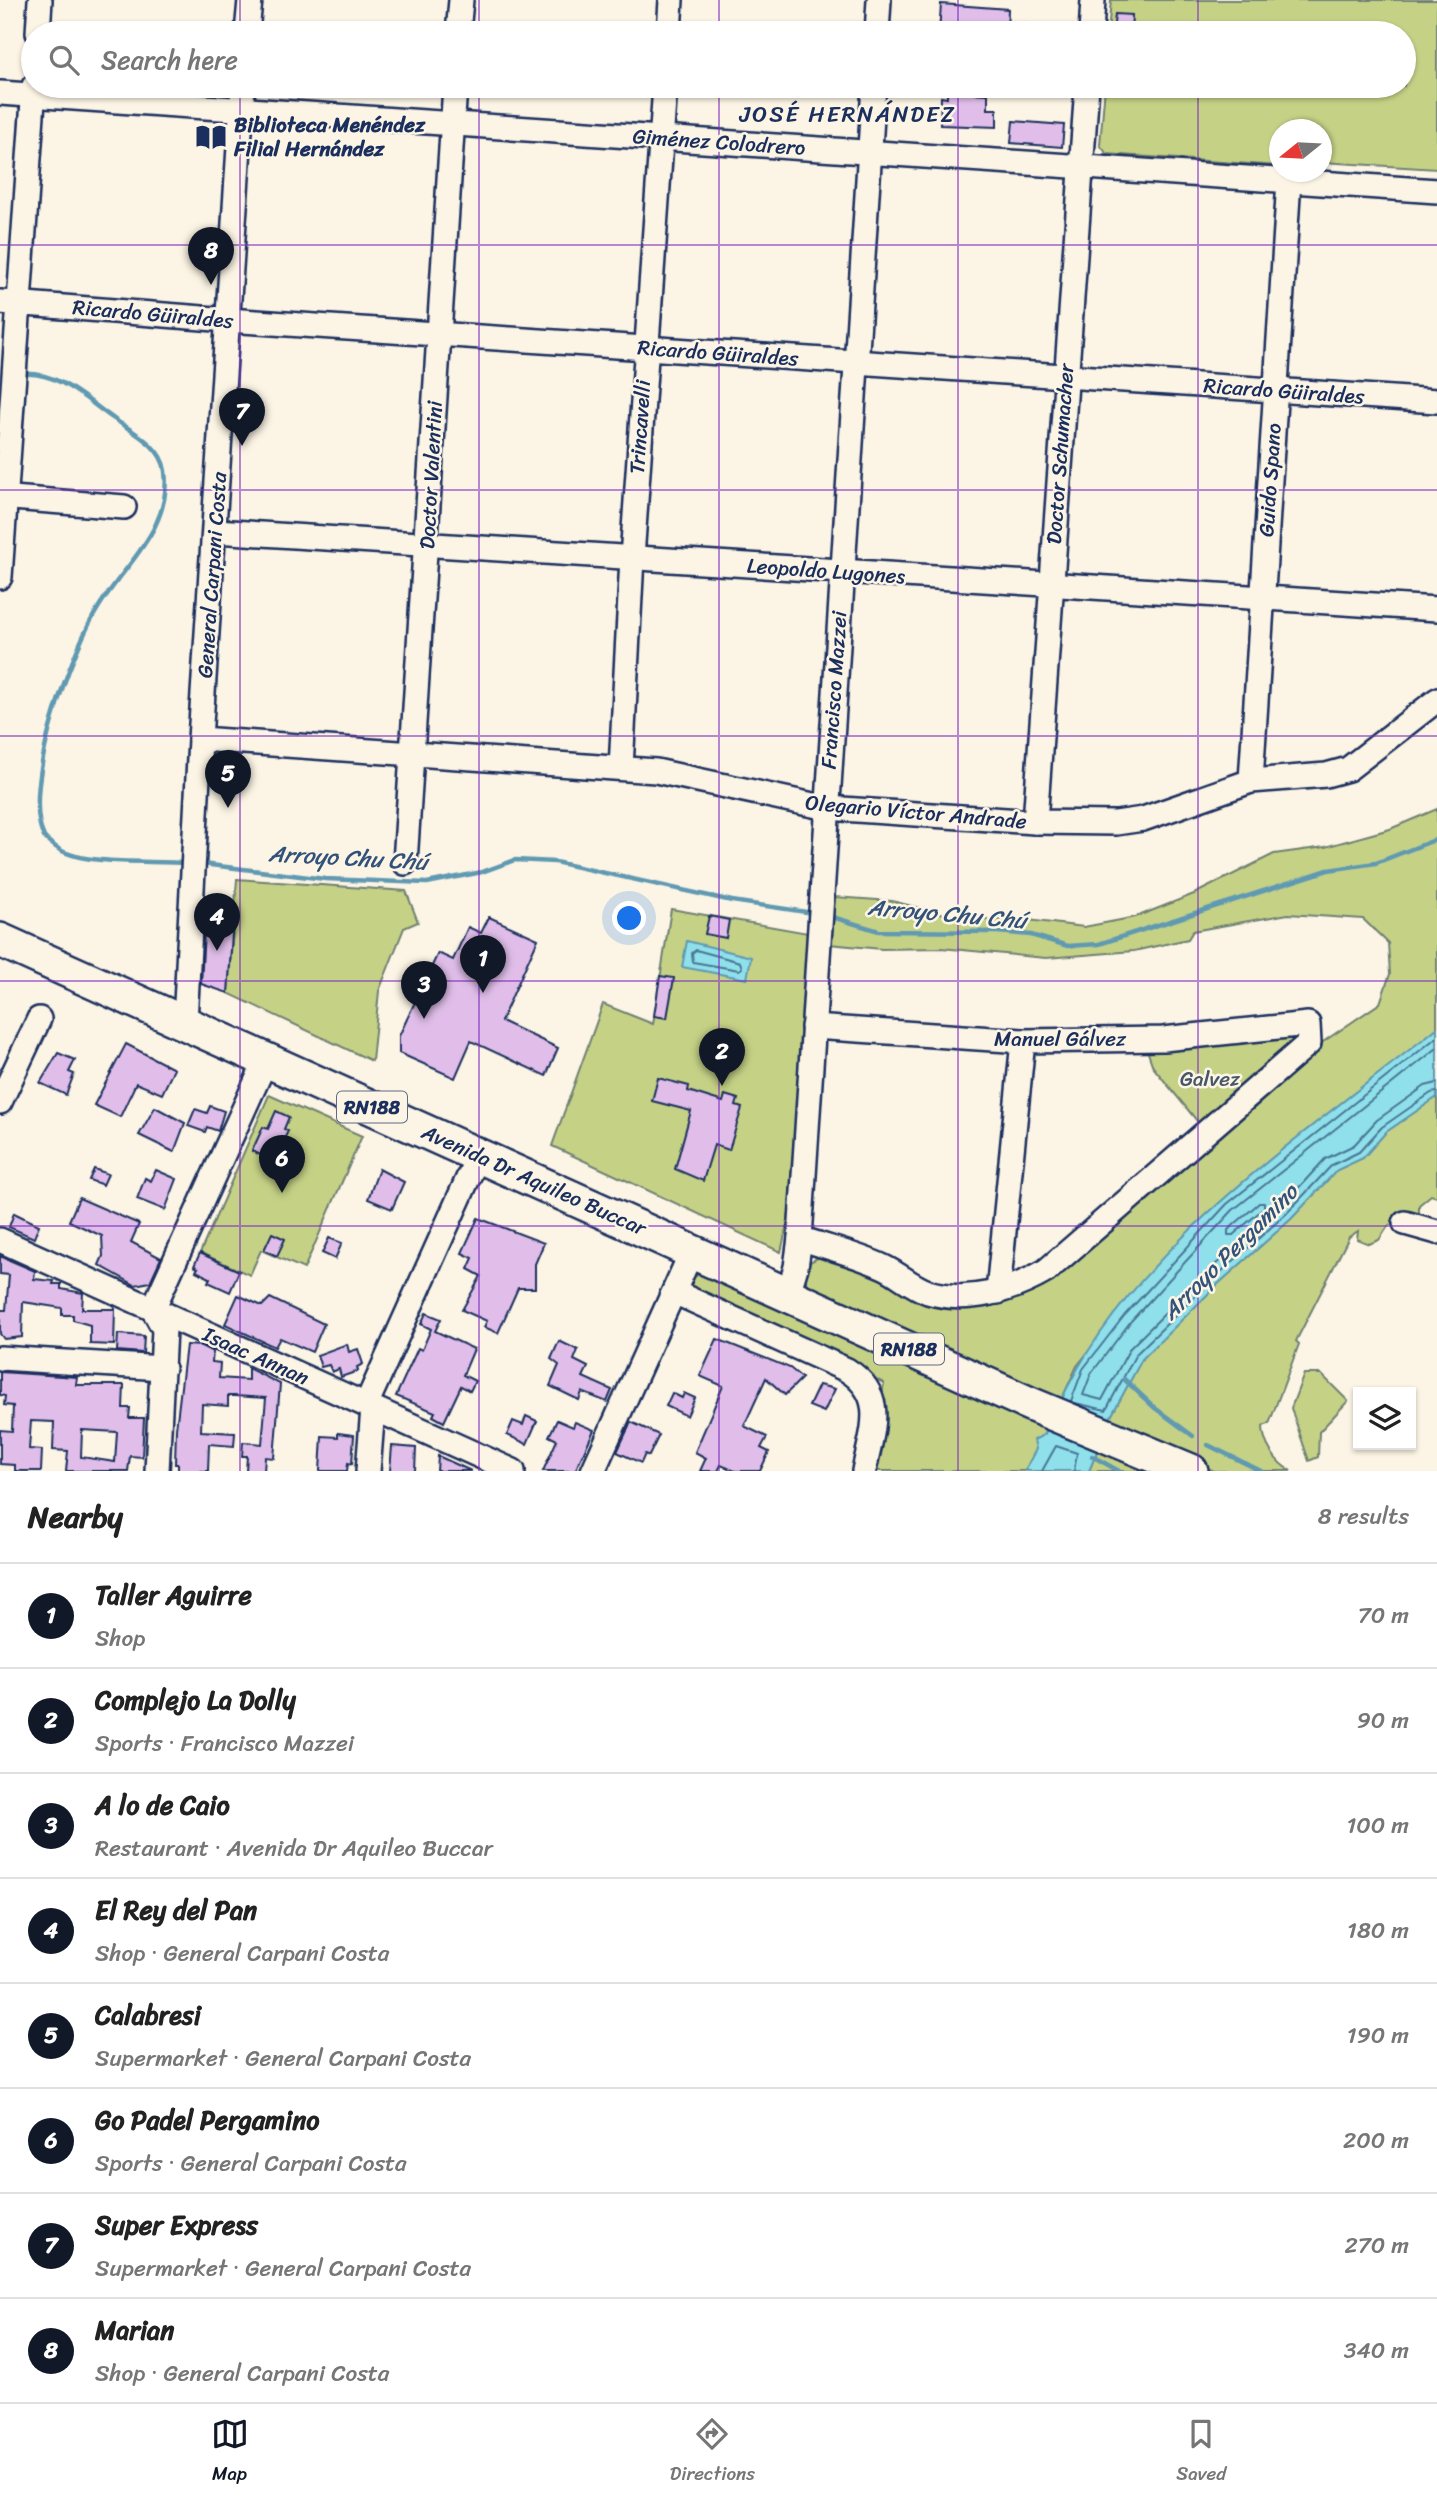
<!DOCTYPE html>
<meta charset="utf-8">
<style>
body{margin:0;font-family:Sriracha,sans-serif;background:#f6f6f6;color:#222}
.controls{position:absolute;right:21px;bottom:21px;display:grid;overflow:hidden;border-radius:0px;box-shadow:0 2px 5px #0004}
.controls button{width:63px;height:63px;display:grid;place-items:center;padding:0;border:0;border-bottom:2px solid #e0e0e0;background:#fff;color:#222;font:35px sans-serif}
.compass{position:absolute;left:1269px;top:119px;width:63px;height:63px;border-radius:50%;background:#fff;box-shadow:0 2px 5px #0004;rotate:252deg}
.you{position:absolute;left:630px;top:919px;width:24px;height:24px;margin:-18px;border:5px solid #fff;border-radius:50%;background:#1a73e8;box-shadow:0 0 0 10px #1a73e833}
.badge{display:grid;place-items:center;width:46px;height:46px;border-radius:50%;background:#111827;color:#fff;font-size:23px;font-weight:700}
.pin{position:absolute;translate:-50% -58px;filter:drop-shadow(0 2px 4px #0008)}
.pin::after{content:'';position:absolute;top:37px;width:24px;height:21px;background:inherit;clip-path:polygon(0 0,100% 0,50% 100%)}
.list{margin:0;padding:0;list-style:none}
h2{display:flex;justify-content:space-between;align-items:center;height:91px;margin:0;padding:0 28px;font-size:30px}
h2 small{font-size:23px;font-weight:400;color:#767676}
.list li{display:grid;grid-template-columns:46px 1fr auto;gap:21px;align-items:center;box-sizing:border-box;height:105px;padding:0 28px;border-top:2px solid #e0e0e0}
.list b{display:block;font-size:26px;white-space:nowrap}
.list p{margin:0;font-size:23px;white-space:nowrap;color:#767676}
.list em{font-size:23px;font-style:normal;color:#767676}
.icon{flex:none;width:38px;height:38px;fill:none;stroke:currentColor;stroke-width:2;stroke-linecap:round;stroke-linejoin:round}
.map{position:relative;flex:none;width:1437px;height:1471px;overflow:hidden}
.search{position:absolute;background:#fff;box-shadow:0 2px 5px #0004;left:21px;right:21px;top:21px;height:77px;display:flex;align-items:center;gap:18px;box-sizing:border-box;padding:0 24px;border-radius:38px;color:#767676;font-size:26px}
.sheet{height:931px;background:#fff}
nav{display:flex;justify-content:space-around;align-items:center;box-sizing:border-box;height:98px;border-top:2px solid #e0e0e0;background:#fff;font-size:19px;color:#767676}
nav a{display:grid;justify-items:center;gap:4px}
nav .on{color:#111827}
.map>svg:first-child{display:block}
.green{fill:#c5d286;stroke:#708072;stroke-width:2}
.water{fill:#8fe0ea;stroke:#6199b2;stroke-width:2}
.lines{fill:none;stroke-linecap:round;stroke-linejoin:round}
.shore{stroke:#497696;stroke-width:2}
.stream{stroke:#6199b2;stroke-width:4.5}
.building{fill:#e0bee9;stroke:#1b2f5e;stroke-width:2;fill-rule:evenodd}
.minor-casing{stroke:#1b2f5e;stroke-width:28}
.highway-casing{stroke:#1b2f5e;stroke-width:38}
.minor{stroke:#fcf5e5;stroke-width:23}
.highway{stroke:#fcf5e5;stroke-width:33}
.grid{fill:none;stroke:#7b2cbf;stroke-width:2;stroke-opacity:0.55}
.labels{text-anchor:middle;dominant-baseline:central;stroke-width:5;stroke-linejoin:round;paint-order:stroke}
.shield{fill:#fcf5e5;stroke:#5e6a86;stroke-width:2}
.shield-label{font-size:19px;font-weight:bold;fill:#1b2f5e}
.poi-label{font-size:21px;font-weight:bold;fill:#1b2f5e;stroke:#fcf5e5;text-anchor:start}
.street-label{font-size:21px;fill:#1b2f5e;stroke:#fcf5e5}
.park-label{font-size:21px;fill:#465868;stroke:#fcf5e5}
.neighbourhood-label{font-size:23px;letter-spacing:2px;fill:#1b2f5e;stroke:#fcf5e5}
.water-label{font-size:23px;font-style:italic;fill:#32527a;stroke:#fcf5e5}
</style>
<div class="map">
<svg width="1437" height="1471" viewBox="0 0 1437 1471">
<rect width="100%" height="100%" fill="#fcf5e5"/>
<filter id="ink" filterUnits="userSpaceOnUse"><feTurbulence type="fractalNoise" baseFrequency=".0143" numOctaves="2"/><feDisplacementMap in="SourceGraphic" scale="14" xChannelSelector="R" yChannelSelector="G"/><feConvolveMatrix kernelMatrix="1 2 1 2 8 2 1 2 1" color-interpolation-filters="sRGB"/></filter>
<g filter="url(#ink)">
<!-- green -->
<g class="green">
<polygon points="1111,0 1437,0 1437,169 1322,162 1322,130 1280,130 1279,166 1107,154 1100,145 1105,86 1404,86 1404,33 1108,33"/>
<polygon points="1017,23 1063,27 1063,33 1016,33"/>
<polygon points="1012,86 1059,86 1058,93 1012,90"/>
<polygon points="1437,809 1437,1028 1153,1271 1077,1366 1059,1405 809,1288 804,1276 806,1264 825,1254 910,1291 945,1301 1056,1269 1320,1044 1380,1003 1390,974 1388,943 1363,919 1288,914 1193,931 1188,939 1134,951 1046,958 941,948 882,949 829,944 835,897 892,901 964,919 1028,920 1084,927 1136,917 1194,894 1274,854 1325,847 1390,829"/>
<polygon points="237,879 406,891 418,922 404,928 379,991 372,1061 228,993"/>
<path d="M671,909L808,933C803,1039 806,1149 781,1252L552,1146L603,1004L653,1024Z"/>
<polygon points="1290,1034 1294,1044 1206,1132 1153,1067 1146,1047"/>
<polygon points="269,1095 362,1136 304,1269 261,1250 250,1275 200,1253"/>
<path d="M1437,1097V1197L1431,1195L1419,1205V1221L1389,1225L1379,1240L1369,1244L1357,1239L1358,1231L1349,1237L1296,1341L1299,1344L1269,1424L1263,1426C1263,1444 1276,1463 1291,1471H1214L1109,1420L1142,1359L1218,1284L1291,1219L1337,1170L1363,1158L1386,1132Z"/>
<path d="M703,1273L1047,1427C1043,1442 1031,1457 1025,1471H868L884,1383L689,1289L693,1277Z"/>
<polygon points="1304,1374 1321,1374 1348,1401 1319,1432 1318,1457 1309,1461 1291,1408"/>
<polygon points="1100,1444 1161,1471 1089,1471"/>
</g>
<!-- water -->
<g class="water">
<polygon points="687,941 751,957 747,979 682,967"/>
<path d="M1437,1028V1097L1386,1132L1363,1158L1337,1170L1291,1219L1218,1284L1142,1359L1109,1420L1059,1405C1129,1249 1307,1133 1437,1028Z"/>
<polygon points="1047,1427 1100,1444 1089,1471 1025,1471 1036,1449 1034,1440 1045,1434"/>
</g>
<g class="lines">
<!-- shore -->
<g class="shore">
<polygon points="696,950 740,962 742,968 739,970 693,962 692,953"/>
<polyline points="1437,1048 1233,1210 1131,1321 1091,1374 1083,1395 1102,1400 1130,1348 1207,1272 1280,1208 1325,1159 1354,1145 1377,1120 1425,1086 1437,1083"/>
<polygon points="1259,1203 1264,1203 1264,1208 1233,1235 1228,1235 1228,1230"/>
<polyline points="1071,1401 1083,1369 1124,1316 1227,1204 1437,1037"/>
<polyline points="1075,1403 1106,1410 1136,1354 1213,1279 1286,1214 1332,1165 1359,1152 1382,1127 1431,1093 1437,1092"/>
<polyline points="1042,1471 1056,1446 1077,1453 1074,1471"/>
</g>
<!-- stream -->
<g class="stream">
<path d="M22,374C59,371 86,400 114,419C133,432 162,446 165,471C172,527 127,562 100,605C72,648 20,789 44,837C47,841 56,847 60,850C89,866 153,860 186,863"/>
<polyline points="202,864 325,879 427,883 482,872 515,860 555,862 732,901 813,913"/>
<polyline points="829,916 879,931 997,932 1031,935 1068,946 1099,944 1328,870 1376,863 1437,839"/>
<polyline points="1124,1379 1155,1408 1193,1436"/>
<polyline points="1208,1445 1261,1471"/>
<polyline points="1092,1456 1119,1471"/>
</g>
</g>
<!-- building -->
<g class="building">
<polygon points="941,4 1008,9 1007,33 939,33"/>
<polygon points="1115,14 1132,15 1131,33 1113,33"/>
<polygon points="947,86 971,86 971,93 988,94 988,109 997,109 997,127 940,125 941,97 947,98"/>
<polygon points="1013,121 1064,125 1062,147 1011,143"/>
<polygon points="205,915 233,918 228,993 201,984"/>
<polygon points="709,916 729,920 726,938 705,934"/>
<polygon points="489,917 538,939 501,1021 558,1048 546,1076 471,1041 455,1078 399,1053 399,1036 438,953 453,960 468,927 481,933"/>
<polygon points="660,976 674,978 667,1018 654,1016"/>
<polygon points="126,1044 174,1069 162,1094 136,1083 120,1117 94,1105"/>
<polygon points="58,1053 75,1060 69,1072 74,1074 66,1095 40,1083"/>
<polygon points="658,1078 689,1086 688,1091 723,1102 725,1095 738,1099 736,1106 742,1108 729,1150 714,1145 703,1181 675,1169 691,1111 652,1101"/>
<polygon points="210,1106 224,1111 218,1131 207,1127 205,1132 188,1126 195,1109 207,1113"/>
<polygon points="155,1107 185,1123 174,1152 139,1135"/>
<polygon points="276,1111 289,1117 284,1129 288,1131 274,1161 252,1151 263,1127 268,1129"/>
<polygon points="94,1169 108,1174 103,1185 89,1180"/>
<polygon points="379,1169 404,1182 392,1209 368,1199"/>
<polygon points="156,1170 177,1179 165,1210 137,1199 145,1178 151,1181"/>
<polygon points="79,1198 139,1224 131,1242 161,1258 150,1282 135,1285 99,1265 103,1256 102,1236 69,1221"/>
<polygon points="14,1213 39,1225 34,1238 9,1227"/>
<polygon points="478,1218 544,1243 535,1264 535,1288 518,1288 498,1333 484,1327 487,1321 462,1310 481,1276 468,1269 473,1258 462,1253"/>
<polygon points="272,1233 285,1239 277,1256 264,1250"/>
<polygon points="329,1238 342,1243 335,1259 322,1253"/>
<polygon points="200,1253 239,1271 230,1292 208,1282 210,1278 196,1271 198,1268 194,1266"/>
<polygon points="0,1256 35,1271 34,1279 54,1281 53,1284 61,1284 61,1289 83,1293 82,1309 115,1309 114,1345 90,1344 90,1325 73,1320 73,1315 62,1315 62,1308 23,1302 22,1337 4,1339 0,1334 0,1310 6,1310 9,1275 0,1274"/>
<polygon points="238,1295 262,1306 270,1298 324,1324 312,1352 280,1338 275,1347 225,1324"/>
<polygon points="426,1313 441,1319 435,1331 474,1349 463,1375 475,1381 470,1391 461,1386 444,1422 433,1416 435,1412 396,1396 418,1348 422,1350 431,1329 421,1324"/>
<polygon points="118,1334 144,1336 143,1353 117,1351"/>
<polygon points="717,1339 790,1368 802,1378 785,1395 766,1378 744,1426 767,1437 761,1448 769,1452 760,1471 735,1471 721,1465 718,1471 700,1471 706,1458 695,1452 723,1386 700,1376"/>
<polygon points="559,1341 578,1350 574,1360 588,1367 583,1377 612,1390 607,1402 582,1392 579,1400 550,1386 559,1365 551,1359"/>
<polygon points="347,1344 349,1352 358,1349 363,1364 357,1367 358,1371 341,1377 339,1369 332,1372 329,1365 321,1367 317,1355"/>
<polygon points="186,1345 201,1346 213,1352 212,1362 220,1363 219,1378 248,1380 248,1368 280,1384 274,1458 265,1457 264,1471 246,1471 247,1456 242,1456 243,1442 262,1444 266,1398 234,1396 228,1396 228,1406 202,1404 201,1431 235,1433 234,1446 209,1444 208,1471 178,1471 178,1464 175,1464 176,1429"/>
<path d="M0,1372L77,1377L76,1385H124L123,1408H130L129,1418H144L142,1457L130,1456L128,1471H66L68,1451L53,1450L54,1422L31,1421L29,1449L42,1450L41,1471H15V1465L0,1464V1430L12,1431L13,1406L4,1405L5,1396L0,1395ZM82,1430L117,1432L115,1462L81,1457Z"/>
<polygon points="819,1385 835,1389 824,1412 809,1406"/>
<polygon points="672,1393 682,1398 684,1393 695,1398 687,1416 666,1406"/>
<polygon points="526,1416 537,1421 527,1444 507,1435 513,1421 523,1425"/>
<polygon points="557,1420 573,1427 575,1422 594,1430 575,1471 543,1471 557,1440 549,1436"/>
<polygon points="631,1422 659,1435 649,1456 645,1454 641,1463 617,1452"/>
<polygon points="338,1433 354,1435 352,1464 348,1463 347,1471 320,1471 322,1436 338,1437"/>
<polygon points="392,1446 416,1448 415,1471 390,1471"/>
<polygon points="438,1456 471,1471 437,1471"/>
</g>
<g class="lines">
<!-- minor casing -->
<g class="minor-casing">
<g id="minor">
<polyline points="38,33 40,0"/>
<polyline points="247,33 250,0"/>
<polyline points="458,33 461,0"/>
<polyline points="669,33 671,0"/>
<polyline points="877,33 879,0"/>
<polyline points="1091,33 1093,0"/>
<polyline points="0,93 1437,191"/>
<polyline points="0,302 228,320 1437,401"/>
<polyline points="0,497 124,507"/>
<polyline points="215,531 1437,609"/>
<polyline points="0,577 34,86"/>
<polyline points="200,739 656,771 827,808 1035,822 1116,823 1143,819 1251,781 1326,775 1348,769 1437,700"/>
<polyline points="621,768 632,558 665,86"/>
<polyline points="1251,781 1289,180"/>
<polyline points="1035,822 1087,86"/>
<polyline points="405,863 455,86"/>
<polyline points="185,1022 200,739 243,86"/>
<polyline points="0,1102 39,1019"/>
<polyline points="1405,1223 1437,1232"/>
<path d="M800,1238C828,1248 859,1255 886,1268C900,1275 913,1287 928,1292C967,1304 1012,1291 1046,1271L1309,1043L1308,1024L1163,1039L1023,1041L813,1027"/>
<polyline points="0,1240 513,1471"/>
<path d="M674,1292L847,1370C888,1396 872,1430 864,1471"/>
<polyline points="998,1292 1023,1041"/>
<polyline points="788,1294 796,1267 800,1238 874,86"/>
<polyline points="153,1309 267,1058"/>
<polyline points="153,1309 164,1329 157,1471"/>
<polyline points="0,1358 163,1368"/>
<polyline points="366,1405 478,1156"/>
<polyline points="368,1471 373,1408"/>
<polyline points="593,1471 692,1251"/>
</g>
</g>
<!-- highway casing -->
<g class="highway-casing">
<polyline id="highway" points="0,940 1030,1404 1191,1471"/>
</g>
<!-- minor -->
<use href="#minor" class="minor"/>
<!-- highway -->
<use href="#highway" class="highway"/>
</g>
</g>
<!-- grid -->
<path class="grid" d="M240,0V33M479,0V33M719,0V33M958,0V33M1198,0V33M240,86V1471M479,86V1471M719,86V1471M958,86V1471M1198,86V1471M0,245H1437M0,490H1437M0,736H1437M0,981H1437M0,1226H1437"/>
<!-- icons -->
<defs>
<g id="library-bare" transform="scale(2.415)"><path d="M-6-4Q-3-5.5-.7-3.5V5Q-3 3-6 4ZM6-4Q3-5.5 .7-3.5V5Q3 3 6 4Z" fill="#1b2f5e" stroke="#fcf5e5" stroke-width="2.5" paint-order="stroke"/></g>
</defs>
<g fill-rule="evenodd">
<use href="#library-bare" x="211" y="137"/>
</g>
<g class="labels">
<!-- shield labels -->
<g class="shield">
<rect x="337" y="1091.5" width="70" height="31" rx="5"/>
<rect x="874" y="1333.5" width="70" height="31" rx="5"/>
</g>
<g class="shield-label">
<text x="372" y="1107">RN188</text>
<text x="909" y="1349">RN188</text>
</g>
<!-- poi labels -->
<g class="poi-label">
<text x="234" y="125">Biblioteca Menéndez<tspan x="234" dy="24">Filial Hernández</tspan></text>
</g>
<!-- street labels -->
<g class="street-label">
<text transform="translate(719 142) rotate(4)">Giménez Colodrero</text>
<text transform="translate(153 314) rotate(5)">Ricardo Güiraldes</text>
<text transform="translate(718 353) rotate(4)">Ricardo Güiraldes</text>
<text transform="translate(1284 391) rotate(4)">Ricardo Güiraldes</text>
<text transform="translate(640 427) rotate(-86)">Trincavelli</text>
<text transform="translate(1060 454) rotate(-86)">Doctor Schumacher</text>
<text transform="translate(431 475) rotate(-87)">Doctor Valentini</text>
<text transform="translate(1270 480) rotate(-86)">Guido Spano</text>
<text transform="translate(826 571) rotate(4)">Leopoldo Lugones</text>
<text transform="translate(212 575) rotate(-86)">General Carpani Costa</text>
<text transform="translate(834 690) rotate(-86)">Francisco Mazzei</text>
<text transform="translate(916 812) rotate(5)">Olegario Víctor Andrade</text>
<text x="1060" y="1039">Manuel Gálvez</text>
<text transform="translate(534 1180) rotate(24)">Avenida Dr Aquileo Buccar</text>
<text transform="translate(256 1356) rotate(24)">Isaac Annan</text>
</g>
<!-- park labels -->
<g class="park-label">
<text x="1210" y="1079">Galvez</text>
</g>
<!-- neighbourhood labels -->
<g class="neighbourhood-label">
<text x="848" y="114">JOSÉ HERNÁNDEZ</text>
</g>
<!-- water labels -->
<g class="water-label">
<text transform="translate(348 858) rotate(3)">Arroyo Chu Chú</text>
<text transform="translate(947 914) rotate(5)">Arroyo Chu Chú</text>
<text transform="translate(1230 1252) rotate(-45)">Arroyo Pergamino</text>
</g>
</g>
</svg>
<div class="controls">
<button><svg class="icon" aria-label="layers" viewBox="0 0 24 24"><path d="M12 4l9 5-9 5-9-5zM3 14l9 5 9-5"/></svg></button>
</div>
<svg class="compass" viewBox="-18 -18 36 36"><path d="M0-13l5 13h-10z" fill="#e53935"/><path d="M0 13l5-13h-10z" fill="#767676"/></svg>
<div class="you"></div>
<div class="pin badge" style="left:483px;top:993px">1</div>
<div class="pin badge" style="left:722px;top:1086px">2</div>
<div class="pin badge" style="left:424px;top:1019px">3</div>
<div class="pin badge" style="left:217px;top:951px">4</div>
<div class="pin badge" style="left:228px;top:808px">5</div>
<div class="pin badge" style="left:282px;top:1193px">6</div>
<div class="pin badge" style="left:242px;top:446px">7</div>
<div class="pin badge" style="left:211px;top:285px">8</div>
<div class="search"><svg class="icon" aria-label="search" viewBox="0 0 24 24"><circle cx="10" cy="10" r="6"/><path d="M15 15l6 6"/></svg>Search here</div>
</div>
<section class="sheet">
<h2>Nearby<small>8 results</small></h2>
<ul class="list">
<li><span class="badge">1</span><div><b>Taller Aguirre</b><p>Shop</p></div><em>70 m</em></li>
<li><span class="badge">2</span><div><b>Complejo La Dolly</b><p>Sports · Francisco Mazzei</p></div><em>90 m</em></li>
<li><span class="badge">3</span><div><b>A lo de Caio</b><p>Restaurant · Avenida Dr Aquileo Buccar</p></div><em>100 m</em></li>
<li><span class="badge">4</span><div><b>El Rey del Pan</b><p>Shop · General Carpani Costa</p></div><em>180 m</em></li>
<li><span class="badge">5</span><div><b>Calabresi</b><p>Supermarket · General Carpani Costa</p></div><em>190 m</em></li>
<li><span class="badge">6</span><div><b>Go Padel Pergamino</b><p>Sports · General Carpani Costa</p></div><em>200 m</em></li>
<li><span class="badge">7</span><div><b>Super Express</b><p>Supermarket · General Carpani Costa</p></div><em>270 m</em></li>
<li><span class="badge">8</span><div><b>Marian</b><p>Shop · General Carpani Costa</p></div><em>340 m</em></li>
</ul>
</section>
<nav>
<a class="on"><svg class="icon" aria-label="map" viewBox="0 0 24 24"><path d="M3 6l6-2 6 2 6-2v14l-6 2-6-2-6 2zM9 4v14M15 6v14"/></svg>Map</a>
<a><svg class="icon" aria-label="directions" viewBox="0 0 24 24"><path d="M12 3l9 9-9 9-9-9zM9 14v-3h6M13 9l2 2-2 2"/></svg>Directions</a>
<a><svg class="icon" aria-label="saved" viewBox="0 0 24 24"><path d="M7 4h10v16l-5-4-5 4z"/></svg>Saved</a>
</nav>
